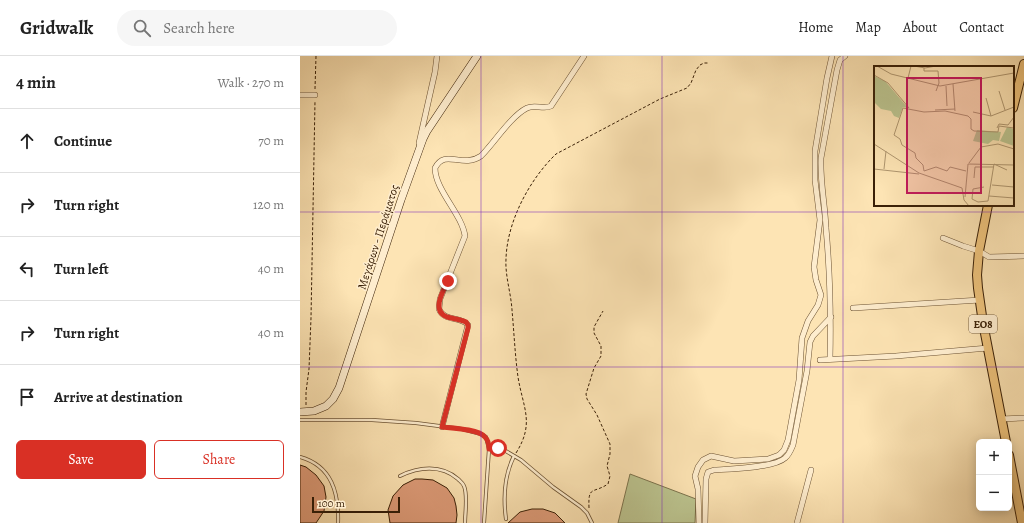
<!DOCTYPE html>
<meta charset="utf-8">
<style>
body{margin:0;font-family:Alegreya,serif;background:#f6f6f6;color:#222}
.controls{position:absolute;right:12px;bottom:12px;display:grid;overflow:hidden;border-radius:6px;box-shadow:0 2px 10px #0003}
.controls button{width:36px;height:36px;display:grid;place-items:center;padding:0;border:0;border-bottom:1px solid #e0e0e0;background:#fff;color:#222;font:20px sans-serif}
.scale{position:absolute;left:12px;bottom:10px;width:88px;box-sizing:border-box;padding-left:4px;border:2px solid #3a2007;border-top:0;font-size:11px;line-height:14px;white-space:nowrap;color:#3a2007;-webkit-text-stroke:3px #feedce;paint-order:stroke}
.stop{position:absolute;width:12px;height:12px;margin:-9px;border:3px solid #d93025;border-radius:50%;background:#fff}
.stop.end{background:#d93025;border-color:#fff;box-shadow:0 1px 4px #0008}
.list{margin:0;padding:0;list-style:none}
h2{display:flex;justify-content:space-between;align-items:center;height:52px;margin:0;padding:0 16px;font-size:17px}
h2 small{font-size:13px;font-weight:400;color:#767676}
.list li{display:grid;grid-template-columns:26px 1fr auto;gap:12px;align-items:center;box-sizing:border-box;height:64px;padding:0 16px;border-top:1px solid #e0e0e0}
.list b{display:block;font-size:15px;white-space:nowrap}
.list em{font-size:13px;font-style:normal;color:#767676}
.actions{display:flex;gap:8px;padding:12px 16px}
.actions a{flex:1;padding:9px 0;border:1px solid #d93025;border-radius:6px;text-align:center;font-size:14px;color:#d93025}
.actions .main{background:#d93025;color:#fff}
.icon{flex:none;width:22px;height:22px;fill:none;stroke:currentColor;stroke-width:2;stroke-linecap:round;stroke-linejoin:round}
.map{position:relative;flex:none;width:724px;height:467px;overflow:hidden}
header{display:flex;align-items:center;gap:24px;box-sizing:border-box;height:56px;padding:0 20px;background:#fff;border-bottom:1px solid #e0e0e0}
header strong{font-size:19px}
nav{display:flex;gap:22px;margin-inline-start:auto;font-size:14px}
.search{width:280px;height:36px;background:#f6f6f6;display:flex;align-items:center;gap:10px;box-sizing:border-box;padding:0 14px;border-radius:22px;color:#767676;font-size:15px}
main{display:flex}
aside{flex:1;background:#fff}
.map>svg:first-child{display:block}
.green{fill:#bcc590;stroke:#7b724c}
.building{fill:#dd9b78;stroke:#3a2007}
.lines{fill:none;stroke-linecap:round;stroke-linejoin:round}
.lane-casing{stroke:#6b5132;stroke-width:4}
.street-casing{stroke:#6b5132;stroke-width:6}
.secondary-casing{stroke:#3a2007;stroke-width:8}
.primary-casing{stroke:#3a2007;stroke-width:10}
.path{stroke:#3a2007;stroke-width:1;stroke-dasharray:3 2;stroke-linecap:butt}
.lane{stroke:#feedce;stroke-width:2.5}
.street{stroke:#feedce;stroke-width:5}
.secondary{stroke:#feedce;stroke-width:7}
.primary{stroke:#eec27a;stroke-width:8}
.route{stroke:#d93025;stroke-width:5}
.grid{fill:none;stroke:#7b2cbf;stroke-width:1;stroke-opacity:0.55}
.labels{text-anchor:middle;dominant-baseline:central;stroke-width:3;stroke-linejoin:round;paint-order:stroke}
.shield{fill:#feedce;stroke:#755e43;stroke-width:1}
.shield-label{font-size:11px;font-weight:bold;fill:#3a2007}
.street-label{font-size:12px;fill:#3a2007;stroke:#feedce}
.inset-road{fill:none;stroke:#af966f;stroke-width:1}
.view{fill:#c2185b;fill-opacity:0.15;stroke:#c2185b;stroke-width:2}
.inset-edge{fill:none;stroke:#3a2007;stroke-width:2}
</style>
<header>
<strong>Gridwalk</strong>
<div class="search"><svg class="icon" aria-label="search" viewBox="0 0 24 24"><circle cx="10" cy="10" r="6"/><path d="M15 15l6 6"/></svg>Search here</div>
<nav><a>Home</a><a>Map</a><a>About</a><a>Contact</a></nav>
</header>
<main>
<aside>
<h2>4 min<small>Walk · 270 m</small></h2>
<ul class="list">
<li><svg class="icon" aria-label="ahead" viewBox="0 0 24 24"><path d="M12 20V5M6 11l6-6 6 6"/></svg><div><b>Continue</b></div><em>70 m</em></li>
<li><svg class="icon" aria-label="right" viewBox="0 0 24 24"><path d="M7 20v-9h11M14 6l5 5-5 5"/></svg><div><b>Turn right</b></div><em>120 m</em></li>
<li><svg class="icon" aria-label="left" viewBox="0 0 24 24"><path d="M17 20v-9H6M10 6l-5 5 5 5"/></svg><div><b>Turn left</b></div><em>40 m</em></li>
<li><svg class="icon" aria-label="right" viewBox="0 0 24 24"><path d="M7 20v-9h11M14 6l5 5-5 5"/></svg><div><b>Turn right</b></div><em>40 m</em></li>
<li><svg class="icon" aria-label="arrive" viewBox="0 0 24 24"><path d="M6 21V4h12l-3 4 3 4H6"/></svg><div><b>Arrive at destination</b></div></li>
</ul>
<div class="actions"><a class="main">Save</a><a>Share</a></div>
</aside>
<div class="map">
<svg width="724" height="467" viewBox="0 0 724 467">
<rect width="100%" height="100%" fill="#fde4b4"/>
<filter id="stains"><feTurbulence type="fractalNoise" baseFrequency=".005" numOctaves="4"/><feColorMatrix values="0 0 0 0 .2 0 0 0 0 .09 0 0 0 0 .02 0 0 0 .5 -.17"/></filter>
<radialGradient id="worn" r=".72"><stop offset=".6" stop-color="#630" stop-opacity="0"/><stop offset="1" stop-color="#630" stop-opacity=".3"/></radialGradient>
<!-- green -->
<polygon class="green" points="330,418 396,443 395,467 318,467"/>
<!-- building -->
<g class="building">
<polygon points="0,409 6,411 16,419 24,430 26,441 24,455 16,467 0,467"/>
<polygon points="115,423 122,423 133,424 147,432 154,442 156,450 157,459 156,467 90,467 88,454 93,440 103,429"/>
<polygon points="232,453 243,453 255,457 265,467 208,467 220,456"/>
</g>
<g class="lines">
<!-- lane casing -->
<g class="lane-casing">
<g id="lane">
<polyline points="0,364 72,364 116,367 162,373 181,378 186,381 189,393 184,467"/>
<polyline points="189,393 198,392 204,394 221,404 253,431 281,451 287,457 292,467"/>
<path d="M0,401C32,410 39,437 38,467"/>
<path d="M100,420C118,411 141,408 158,423C160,425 163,427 164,430C168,439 165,457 165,467"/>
<path d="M206,463C203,441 204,420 214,400"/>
</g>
</g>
<!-- street casing -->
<g class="street-casing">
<g id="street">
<polyline points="0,39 15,39"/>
<polyline points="119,87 135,16 137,0"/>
<polyline points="643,182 663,190 679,195 689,201 724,200"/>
<polyline points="553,252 680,244"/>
<path d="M530,303C531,259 530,216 526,172C525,148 520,126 521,102L537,14L540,4L545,0"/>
<polyline points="520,304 596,300 688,292"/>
<polyline points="701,363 724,362"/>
<path d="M142,371L168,269C161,260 144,266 139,253L140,243L165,180C162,158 135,134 135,112C145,92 162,113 181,100C194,87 211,60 227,52C235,48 244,54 251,50L284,0"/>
<polyline points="399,467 398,433 395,420 398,411 403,404 411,400 434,405 468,403 479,399 484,394 488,384 499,324 502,282 508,265 518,249 521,239 516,224 514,211 520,164 515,124 515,95 527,22 532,0"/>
<path d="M405,467L406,423L408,416L414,414C430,413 474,412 485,402C489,399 491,394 493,389L507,315L510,286L513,280L531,261"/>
<polyline points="497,467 511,414"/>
</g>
</g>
<!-- secondary casing -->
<g class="secondary-casing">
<polyline id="secondary" points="0,356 14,355 26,350 33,343 39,332 101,144 123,83 127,75 177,0"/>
</g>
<!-- primary casing -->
<g class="primary-casing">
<g id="primary">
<polyline points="713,52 724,8"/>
<polyline points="688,149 679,195 677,219 678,232 683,267 706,386"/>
<polyline points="709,399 722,467"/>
</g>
</g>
<!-- path -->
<g class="path">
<polyline points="15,33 16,0"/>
<polyline points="6,349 6,336 9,313 11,262 15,45"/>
<path d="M216,397C235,367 223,352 218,321C215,299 214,276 212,254C211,237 205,220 206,203C207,166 229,124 256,98L360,43L387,32L391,27L396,14L400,9L404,7H408"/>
<path d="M289,452C288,429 293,438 308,428L310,420L307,410L310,398V388L297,359L287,343L286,338L294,312L301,300V290L294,277V271L303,255"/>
</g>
<!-- lane -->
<use href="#lane" class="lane"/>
<!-- street -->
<use href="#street" class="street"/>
<!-- secondary -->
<use href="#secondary" class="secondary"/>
<!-- primary -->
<use href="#primary" class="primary"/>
</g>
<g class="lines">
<!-- route -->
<path class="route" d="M148,225C143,235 131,255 147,261C154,263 160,263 166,266L168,269V272L142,371C152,372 179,373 185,381C188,384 189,389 189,393L198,392"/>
</g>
<!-- grid -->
<path class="grid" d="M181,0V467M362,0V467M543,0V467M0,156H724M0,311H724"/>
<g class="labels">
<!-- shield labels -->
<rect class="shield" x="669" y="259" width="28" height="18" rx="3"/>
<g class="shield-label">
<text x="683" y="268">ΕΟ8</text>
</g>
<!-- street labels -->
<g class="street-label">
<text transform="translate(78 181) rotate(-72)">Μεγάρων - Περάματος</text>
</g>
</g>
<!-- overview -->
<g transform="translate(574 10)">
<rect width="140" height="140" fill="#fde4b4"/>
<path d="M0,10L11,15L34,42L29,41L25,52L20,50L17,45L7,43L0,36ZM133,61L140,63V80L126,75ZM103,64L127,66L125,75L119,74L114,78L99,75Z" fill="#bcc590"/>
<path class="inset-road" d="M3,0L17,8L66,20L140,7M40,0L51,2L62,0M50,2V5H64L65,17L62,25M0,9L14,17L35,42M34,12L37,0M79,18L81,45M72,20L73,40M125,25L131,44M112,32L117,50L140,41M61,44L81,43M99,46L117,50M123,62L125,58L134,59L140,51M0,78L45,107L88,122L90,134L95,140M95,97L107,81L124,78L140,83M0,103L45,108M10,103L12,85M92,105L76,101L73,105L62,101L50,105L49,99L42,92L41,87L28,79L26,73L20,69L29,42L50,46L71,45L94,50L97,53V63L100,65L124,66L125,60L140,62M100,112L101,101H120M118,119L140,121M110,121L99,123L98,133L104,136L114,135L120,98L133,104M115,130L140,132M91,131L94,98L140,99"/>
<path class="view" d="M33,12H107V127H33Z"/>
<rect width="140" height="140" class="inset-edge"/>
</g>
<rect width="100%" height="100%" filter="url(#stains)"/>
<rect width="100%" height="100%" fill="url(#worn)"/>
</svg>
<div class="controls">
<button>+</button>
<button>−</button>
</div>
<div class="scale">100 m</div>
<div class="stop" style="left:198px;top:392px"></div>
<div class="stop end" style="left:148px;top:225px"></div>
</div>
</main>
